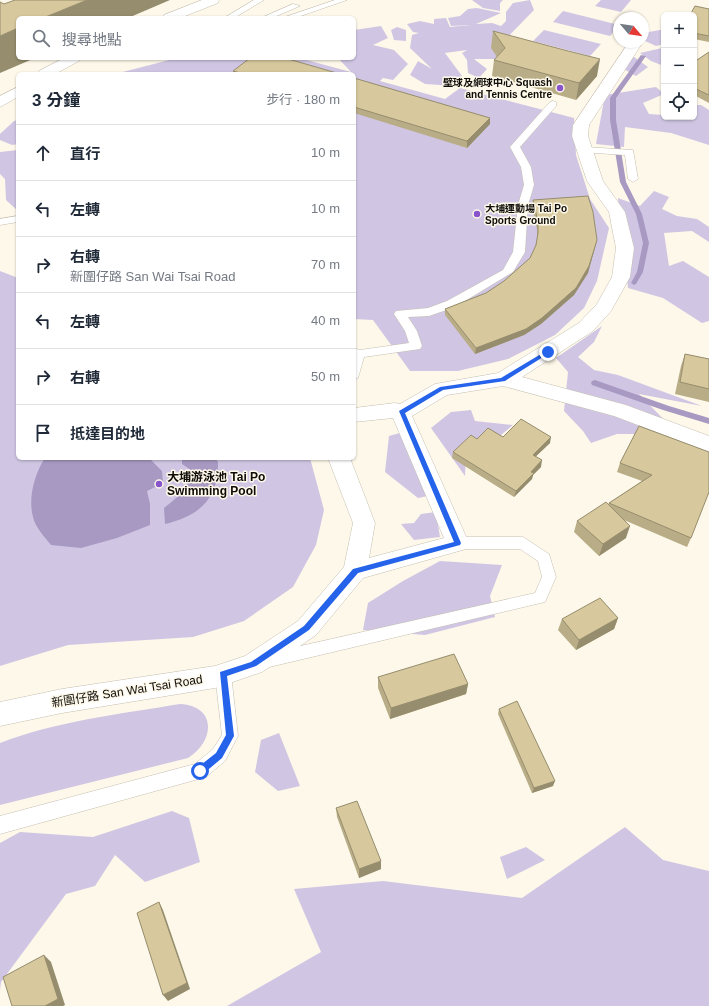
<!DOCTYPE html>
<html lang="zh-TW">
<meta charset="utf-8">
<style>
body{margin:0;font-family:Helvetica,"Noto Sans TC",sans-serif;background:#f6f6f7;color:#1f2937}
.controls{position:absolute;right:12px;top:12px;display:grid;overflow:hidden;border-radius:6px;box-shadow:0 1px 3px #0004}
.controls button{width:36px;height:36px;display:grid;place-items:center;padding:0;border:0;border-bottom:1px solid #e0e1e3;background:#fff;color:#1f2937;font:20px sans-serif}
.compass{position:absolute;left:613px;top:12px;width:36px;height:36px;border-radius:50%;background:#fff;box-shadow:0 1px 3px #0004;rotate:119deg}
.stop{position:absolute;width:12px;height:12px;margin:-9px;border:3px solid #2563eb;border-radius:50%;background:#fff}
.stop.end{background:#2563eb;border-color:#fff;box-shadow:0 1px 4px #0008}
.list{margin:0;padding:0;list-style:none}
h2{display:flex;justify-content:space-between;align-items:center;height:52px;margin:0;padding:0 16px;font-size:17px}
h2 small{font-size:13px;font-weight:400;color:#747a83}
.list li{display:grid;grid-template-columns:26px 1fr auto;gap:12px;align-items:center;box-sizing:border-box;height:56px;padding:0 16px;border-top:1px solid #e0e1e3}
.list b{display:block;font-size:15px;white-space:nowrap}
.list p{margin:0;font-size:13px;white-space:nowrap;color:#747a83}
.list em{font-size:13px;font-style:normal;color:#747a83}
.icon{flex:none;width:22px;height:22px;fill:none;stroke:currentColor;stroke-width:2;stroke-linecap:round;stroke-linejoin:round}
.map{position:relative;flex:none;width:709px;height:1006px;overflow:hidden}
.search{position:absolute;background:#fff;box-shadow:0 1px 3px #0004;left:16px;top:16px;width:340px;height:44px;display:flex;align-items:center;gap:10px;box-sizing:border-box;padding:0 14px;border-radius:6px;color:#747a83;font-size:15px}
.panel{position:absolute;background:#fff;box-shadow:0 1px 3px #0004;left:16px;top:72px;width:340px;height:388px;border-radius:6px}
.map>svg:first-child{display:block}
.green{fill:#d0c6e4}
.water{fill:#a799c2}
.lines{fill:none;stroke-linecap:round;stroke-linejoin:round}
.stream{fill:#a799c2;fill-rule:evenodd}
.service-casing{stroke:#c4bfb1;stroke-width:1}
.minor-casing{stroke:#c4bfb1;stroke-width:1}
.service{fill:#fff;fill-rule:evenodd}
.minor{fill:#fff;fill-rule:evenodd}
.wall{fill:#b9ad87}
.shaded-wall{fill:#968d6e}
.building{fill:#d7c99d;stroke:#968d6e}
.route{fill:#2563eb}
.poi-dot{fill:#8754cc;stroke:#fdf8e9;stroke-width:1.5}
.labels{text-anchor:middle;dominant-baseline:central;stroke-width:3;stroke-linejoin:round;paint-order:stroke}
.far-poi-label{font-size:10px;font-weight:bold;fill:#0e0c08;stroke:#fdf8e9;text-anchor:end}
.poi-label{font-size:12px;font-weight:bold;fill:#0e0c08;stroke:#fdf8e9;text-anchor:start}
.street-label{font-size:12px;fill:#0e0c08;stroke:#fdf8e9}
</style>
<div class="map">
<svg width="709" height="1006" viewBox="0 0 709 1006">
<rect width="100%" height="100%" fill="#fdf8e9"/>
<!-- green -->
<g class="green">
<polygon points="472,0 503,0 500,3 500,11 483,8"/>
<polygon points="530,0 534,10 503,42 498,59 474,59 487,69 479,78 468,73 467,60 462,53 467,50 445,53 462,76 458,78 460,81 455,86 425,84 410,75 418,61 432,69 410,48 412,35 419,33 413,32 407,24 420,21 434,24 434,19 446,18 450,27 471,25 451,26 448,18 460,16 468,9 477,8 501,13 476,24 492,23 501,26 506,21 506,12 513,3"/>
<polygon points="601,0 631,0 621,12 595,6"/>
<polygon points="563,11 619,25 610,36 553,22"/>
<polygon points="381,26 388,38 373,45 394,50 408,64 393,80 383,78 380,81 445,99 460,88 574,118 576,155 590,199 609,228 597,281 584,308 555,335 508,359 458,371 410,371 373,320 354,319 354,74 115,74 177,58 299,58 351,72 338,58 354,58 354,30"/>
<polygon points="397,27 406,30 406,41 394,40 391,30"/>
<polygon points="544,30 601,44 590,56 533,41"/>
<polygon points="660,30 664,30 664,44 656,46 643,40 643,33"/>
<polygon points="662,48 664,48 664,66 651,61 640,53"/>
<polygon points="634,57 648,67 636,76 622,68 626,60"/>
<polygon points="656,87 664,94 643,103 649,114 664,115 664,117 694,117 694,105 701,105 709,110 709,145 671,133 625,127 624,147 596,144 605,95"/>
<polygon points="18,120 18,144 12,145 0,140 0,134 14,121"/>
<polygon points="18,150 18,211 6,200 5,179 0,174 0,152"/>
<polygon points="654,191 669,197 662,209 677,216 697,219 709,227 709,242 692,231 664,233 669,266 683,261 709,277 709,321 702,323 663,298 628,288 618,198 640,206"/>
<polygon points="0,271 18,278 18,458 310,458 324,510 316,545 293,587 244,621 193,637 68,645 0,666"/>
<polygon points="602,326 594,342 578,357 594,370 618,375 702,406 639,394 671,427 652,434 617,434 591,443 583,431 564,411 568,372 556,358"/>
<polygon points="471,410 475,421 513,425 501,435 466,450 465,476 431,428 451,412"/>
<polygon points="407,431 442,493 418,498 385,472 389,436"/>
<polygon points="436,512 440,537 414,540 401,524 414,523 421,514"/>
<polygon points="440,561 502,565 490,596 495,617 425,635 363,630 368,603 403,581"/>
<path d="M180,704C217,706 215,741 188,758L0,805V743C57,721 120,714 180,704Z"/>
<polygon points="279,733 300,786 278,791 255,772 261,740"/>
<polygon points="172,811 189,818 200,862 145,882 115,855 95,886 66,894 1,982 0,990 0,843 20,832 93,837"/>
<polygon points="625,827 663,860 709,871 709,1006 227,1006 321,952 294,889 383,881 522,898"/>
<polygon points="526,847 545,860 507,879 500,857"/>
</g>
<!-- water -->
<g class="water">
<path d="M45,458H153L151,460L162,471L163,483L147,491L150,504V525L117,538L81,548L51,545C46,539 40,532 36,525C26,505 33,476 45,458Z"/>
<path d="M182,458H215L218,462C219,499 199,516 165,524L164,508C179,496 188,489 191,470L182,464Z"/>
</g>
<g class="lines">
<!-- stream -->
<g class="stream">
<polygon points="641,55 646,56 616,98 616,120 626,182 642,214 649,243 643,272 636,284 634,285 631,283 637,272 643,243 636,214 620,182 610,120 610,98"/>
<polygon points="595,380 669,406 709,418 709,424 663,410 592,385 591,383 592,381"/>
</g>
<!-- service casing -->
<g class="service-casing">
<g id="service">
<polygon points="254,0 264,0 234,18 224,18"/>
<polygon points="335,0 347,0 295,18 282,18"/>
<polygon points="293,4 300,6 272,18 261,18"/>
<polygon points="553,101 556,102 556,106 520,147 531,167 534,185 528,205 525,252 513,272 455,307 429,316 408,317 417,331 422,346 420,349 364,357 358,378 354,379 354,348 360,350 409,343 405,331 394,314 396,311 428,308 447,301 503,270 513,252 518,205 524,185 521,167 510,147 550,102"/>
<polygon points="584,147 633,150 638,179 633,182 628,179 625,155 581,152 579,150 581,148"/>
<polygon points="18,216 18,222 0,225 0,219"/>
<polygon points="458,537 523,537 549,554 556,577 545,602 265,668 259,666 257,661 259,656 265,654 535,593 542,577 538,561 520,549 458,549 453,547 451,543 453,539"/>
<polygon points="223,667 229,669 231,674 238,736 225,761 206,777 0,834 0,816 195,764 213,749 222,735 215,674 217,669"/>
</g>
</g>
<!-- minor casing -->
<g class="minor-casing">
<g id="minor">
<polygon points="202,0 219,0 218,3 180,18 162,18 164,15"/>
<polygon points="629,42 639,42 641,45 589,125 588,136 603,181 625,212 634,248 630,277 611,311 593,331 522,377 626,405 709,436 709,452 614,416 503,386 447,395 412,416 469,543 466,549 363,578 316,635 262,672 215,688 62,713 0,726 0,702 62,689 215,666 245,656 298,621 344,567 353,523 328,458 350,458 375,523 369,558 444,538 393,418 354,422 354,408 395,403 400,404 435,384 498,373 579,323 597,304 612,277 616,248 609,212 587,181 572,136 573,125"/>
<polygon points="64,58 81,58 79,61 55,74 37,74 39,71"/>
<polygon points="18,87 18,97 0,107 0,96"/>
</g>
</g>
<!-- service -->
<use href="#service" class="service"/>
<!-- minor -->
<use href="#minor" class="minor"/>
</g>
<!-- wall -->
<g class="wall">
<polygon points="709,9 709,42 694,39 694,15"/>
<polygon points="493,31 597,76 576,100 492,76 494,60 497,57 491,48"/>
<polygon points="709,52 709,103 694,95 694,62"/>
<polygon points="233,71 340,74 234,74"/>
<polygon points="354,78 490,118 490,124 467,148 354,113"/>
<polygon points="533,200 597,240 588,273 574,295 541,324 524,335 475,354 445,315 445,309 486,293 504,281 530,258 536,245 537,239 537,229 532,206"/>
<polygon points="685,354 709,359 709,402 675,394 681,366"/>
<polygon points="639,426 691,538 687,547 624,520 626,538 599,556 574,532 577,521 608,504 609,503 642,481 617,472 620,463"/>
<polygon points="503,437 550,443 536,456 541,467 533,475 532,479 514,497 452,458 453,452 477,439"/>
<polygon points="618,618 614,629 576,650 558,630 562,619"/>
<polygon points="378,677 468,684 466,694 390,719 378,688"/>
<polygon points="499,709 553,786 532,793 498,714"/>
<polygon points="336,808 381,869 359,878 337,817"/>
</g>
<!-- shaded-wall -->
<g class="shaded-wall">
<polygon points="87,0 170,0 128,18 43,18"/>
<polygon points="18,28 18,58 35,58 0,73 0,36"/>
<polygon points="600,59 597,76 576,100 579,83"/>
<polygon points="490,118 490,124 467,148 467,141"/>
<polygon points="597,240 588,273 574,295 541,324 524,335 475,354 476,348"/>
<polygon points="551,437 550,443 531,461 533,455"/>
<polygon points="542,460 541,467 533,475 532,479 514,497 516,491 531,472"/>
<polygon points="630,526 626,538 599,556 603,544"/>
<polygon points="618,618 614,629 576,650 579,640"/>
<polygon points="468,684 466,694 390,719 391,708"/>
<polygon points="555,781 553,786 532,793 534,788"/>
<polygon points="381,861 381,869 359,878 359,869"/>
<polygon points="159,902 163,910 190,989 168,1001 163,995"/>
<polygon points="44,955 51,962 65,1005 63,1006 45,1006"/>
</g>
<!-- building -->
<g class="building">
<polygon points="15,0 87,0 43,18 18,18 18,28 0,36 0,2 4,4"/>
<polygon points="695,6 709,9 709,36 694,33 694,15 690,15"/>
<polygon points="493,31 568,51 600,59 579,83 494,60 505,48"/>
<polygon points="709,52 709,95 694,88 694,62"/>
<polygon points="250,58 285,58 340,74 244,74 233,71"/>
<polygon points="354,78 490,118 467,141 354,107"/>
<polygon points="588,196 593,212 597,240 589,266 576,288 542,318 526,329 476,348 445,309 486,293 504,281 530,258 536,245 538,233 538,222 533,200"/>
<polygon points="685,354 709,359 709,389 680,382"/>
<polygon points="521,419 551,437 533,455 542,460 531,472 534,473 516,491 453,452 471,435 477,439 488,428 503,437"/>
<polygon points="639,426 709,452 709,492 691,538 609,503 652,475 620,463"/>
<polygon points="606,502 630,526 603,544 577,521"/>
<polygon points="600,598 618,618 579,640 562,619"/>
<polygon points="454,654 468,684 391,708 378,677"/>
<polygon points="517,701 555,781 534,788 499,709"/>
<polygon points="357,801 381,861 359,869 336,808"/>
<polygon points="159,902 187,983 163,995 137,913"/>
<polygon points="44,955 58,999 45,1006 12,1006 3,977"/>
</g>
<!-- route -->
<polygon class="route" points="546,351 551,352 505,381 443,390 405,413 461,543 460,545 358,573 309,630 256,666 227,676 234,736 222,758 203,774 197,774 197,768 216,753 226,735 220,672 251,662 304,626 353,569 454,542 399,411 440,387 501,378"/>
<!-- markers -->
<g class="poi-dot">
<circle cx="560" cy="88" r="4"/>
<circle cx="477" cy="214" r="4"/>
<circle cx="159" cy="484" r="4"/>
</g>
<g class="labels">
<!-- far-poi labels -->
<g class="far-poi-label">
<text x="552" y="82">壁球及網球中心 Squash<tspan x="552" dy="12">and Tennis Centre</tspan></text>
<text x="485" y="208" text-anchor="start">大埔運動場 Tai Po<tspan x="485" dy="12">Sports Ground</tspan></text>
</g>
<!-- poi labels -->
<g class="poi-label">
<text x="167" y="477">大埔游泳池 Tai Po<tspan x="167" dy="14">Swimming Pool</tspan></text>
</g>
<!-- street labels -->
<g class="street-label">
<text transform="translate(127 691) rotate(-9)">新圍仔路 San Wai Tsai Road</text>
</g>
</g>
</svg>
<div class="controls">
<button>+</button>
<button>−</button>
<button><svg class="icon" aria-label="locate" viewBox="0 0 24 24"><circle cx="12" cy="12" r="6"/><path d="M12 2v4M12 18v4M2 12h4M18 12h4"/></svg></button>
</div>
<svg class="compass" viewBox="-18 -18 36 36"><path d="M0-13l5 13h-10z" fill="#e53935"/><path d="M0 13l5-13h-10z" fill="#747a83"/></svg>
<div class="stop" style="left:200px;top:771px"></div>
<div class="stop end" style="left:548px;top:352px"></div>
<div class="search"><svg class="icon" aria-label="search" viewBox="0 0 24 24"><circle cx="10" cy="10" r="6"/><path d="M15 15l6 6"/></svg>搜尋地點</div>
<section class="panel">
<h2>3 分鐘<small>步行 · 180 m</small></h2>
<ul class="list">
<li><svg class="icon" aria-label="ahead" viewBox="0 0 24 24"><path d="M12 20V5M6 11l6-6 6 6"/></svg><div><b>直行</b></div><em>10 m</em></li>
<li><svg class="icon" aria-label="left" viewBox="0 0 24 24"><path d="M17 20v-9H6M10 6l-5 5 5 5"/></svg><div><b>左轉</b></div><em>10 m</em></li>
<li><svg class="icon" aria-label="right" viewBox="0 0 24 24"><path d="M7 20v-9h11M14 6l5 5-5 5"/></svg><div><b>右轉</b><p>新圍仔路 San Wai Tsai Road</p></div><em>70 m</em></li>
<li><svg class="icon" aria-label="left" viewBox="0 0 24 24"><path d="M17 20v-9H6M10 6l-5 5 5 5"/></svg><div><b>左轉</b></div><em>40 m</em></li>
<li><svg class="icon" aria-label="right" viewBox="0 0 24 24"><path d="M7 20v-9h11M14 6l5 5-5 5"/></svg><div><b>右轉</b></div><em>50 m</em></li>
<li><svg class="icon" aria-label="arrive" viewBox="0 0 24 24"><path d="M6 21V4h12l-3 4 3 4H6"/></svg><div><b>抵達目的地</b></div></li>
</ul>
</section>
</div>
